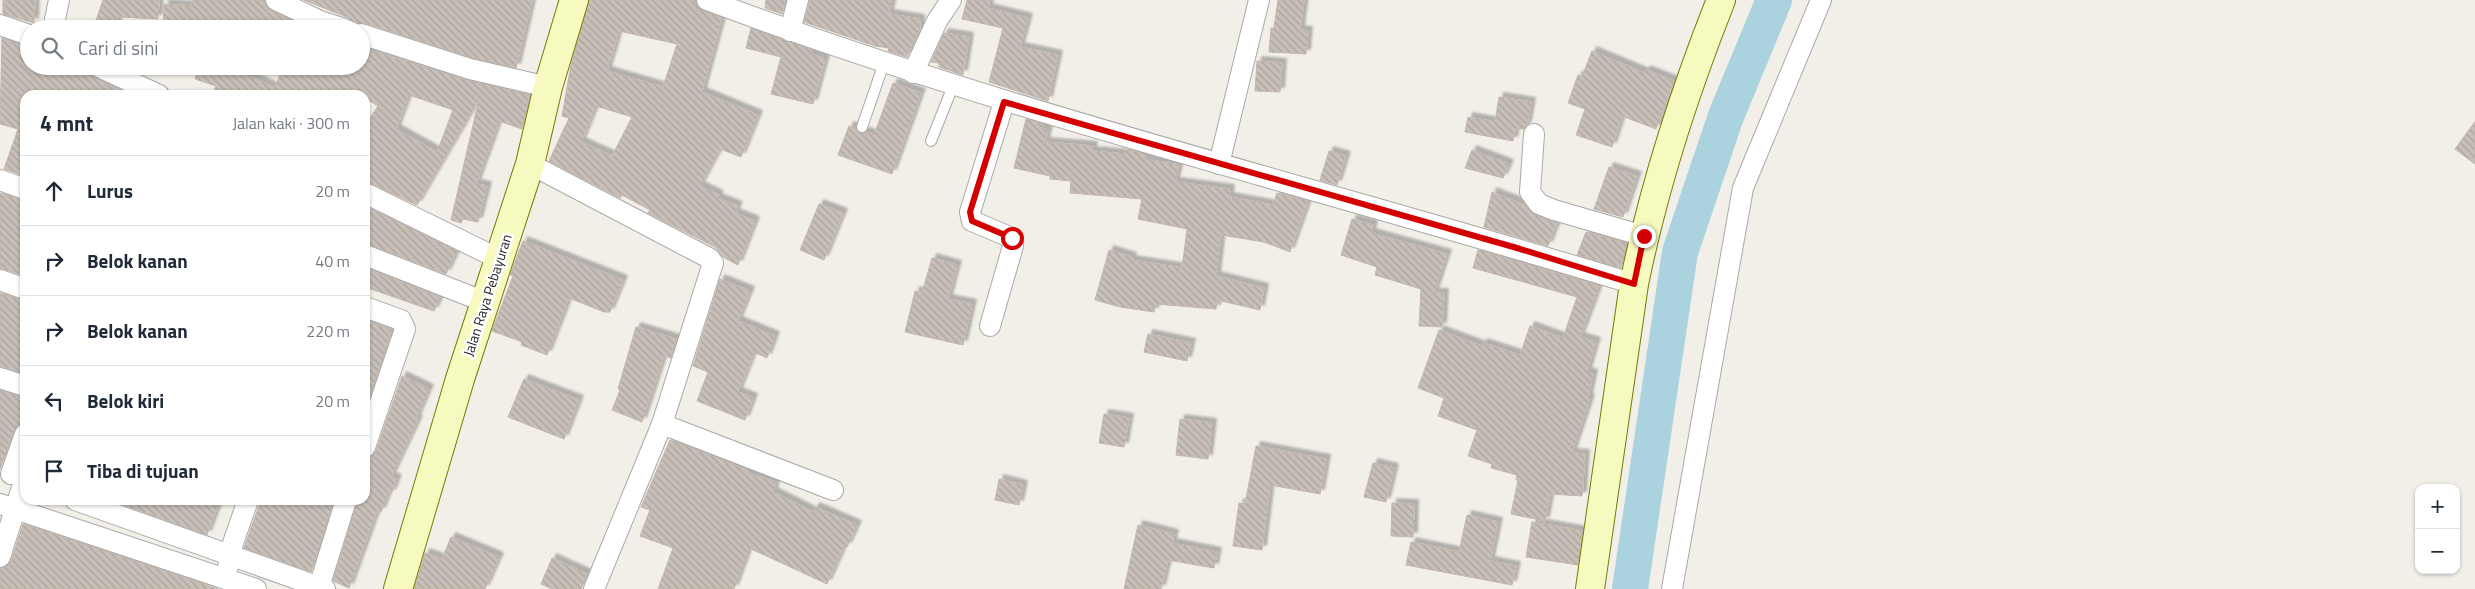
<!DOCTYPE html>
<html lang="id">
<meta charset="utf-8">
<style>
body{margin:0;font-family:"Titillium Web",sans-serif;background:#f2f2f3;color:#1f2937}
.controls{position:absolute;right:15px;bottom:15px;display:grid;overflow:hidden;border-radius:10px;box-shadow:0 1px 4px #0004}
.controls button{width:45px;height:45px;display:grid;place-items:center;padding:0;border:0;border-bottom:1px solid #e0e1e3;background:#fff;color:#1f2937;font:25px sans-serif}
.stop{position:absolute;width:15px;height:15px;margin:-11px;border:4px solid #d40000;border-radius:50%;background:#fff}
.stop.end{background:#d40000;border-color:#fff;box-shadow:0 1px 5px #0008}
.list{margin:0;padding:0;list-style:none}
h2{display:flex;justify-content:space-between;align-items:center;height:65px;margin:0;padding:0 20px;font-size:21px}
h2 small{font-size:16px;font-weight:400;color:#747a83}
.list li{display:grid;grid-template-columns:32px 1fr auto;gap:15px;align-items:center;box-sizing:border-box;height:70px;padding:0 20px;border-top:1px solid #e0e1e3}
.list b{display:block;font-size:19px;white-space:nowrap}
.list em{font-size:16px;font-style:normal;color:#747a83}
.icon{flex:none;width:28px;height:28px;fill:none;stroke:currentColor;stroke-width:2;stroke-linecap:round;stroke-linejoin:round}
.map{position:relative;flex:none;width:2475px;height:589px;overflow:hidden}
.search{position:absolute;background:#fff;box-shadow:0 1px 4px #0004;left:20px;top:20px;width:350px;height:55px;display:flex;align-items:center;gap:12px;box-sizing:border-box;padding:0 18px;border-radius:28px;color:#747a83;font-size:19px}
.panel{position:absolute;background:#fff;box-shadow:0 1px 4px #0004;left:20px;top:90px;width:350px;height:415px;border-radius:15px}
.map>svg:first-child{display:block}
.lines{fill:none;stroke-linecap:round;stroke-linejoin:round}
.river{stroke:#aad3df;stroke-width:36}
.building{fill:url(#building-back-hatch);stroke:#c4b6ab;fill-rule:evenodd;filter:url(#shadow)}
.lane-casing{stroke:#a9a9a9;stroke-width:12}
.street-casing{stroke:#a9a9a9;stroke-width:22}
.secondary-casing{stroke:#707d05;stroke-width:30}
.lane{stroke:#fff;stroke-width:10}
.street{stroke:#fff;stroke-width:20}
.secondary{stroke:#f7fabf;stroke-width:28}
.route{stroke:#d40000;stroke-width:6}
.labels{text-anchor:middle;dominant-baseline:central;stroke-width:5;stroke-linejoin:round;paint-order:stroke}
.street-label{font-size:14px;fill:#222;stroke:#fff}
</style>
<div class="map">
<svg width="2475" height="589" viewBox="0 0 2475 589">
<defs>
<pattern id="building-back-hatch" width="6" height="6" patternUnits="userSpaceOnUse" patternTransform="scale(1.25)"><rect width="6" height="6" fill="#c7bfb8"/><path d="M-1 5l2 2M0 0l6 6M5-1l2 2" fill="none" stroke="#aba49e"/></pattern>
<filter id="shadow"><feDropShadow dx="4.5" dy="-4.5" stdDeviation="1" flood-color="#0004"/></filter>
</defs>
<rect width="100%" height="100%" fill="#f2efe9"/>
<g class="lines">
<!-- river -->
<polyline class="river" points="1630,589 1680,252 1726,116 1774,0"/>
</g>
<!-- building -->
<g class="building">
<polygon points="3,0 35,0 34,23 3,14"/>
<polygon points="103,0 159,0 158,19 119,17 115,29 93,29"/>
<polygon points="193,0 264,0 266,6 270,10 309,29 225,29 184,23 184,29 163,29 164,4 192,6"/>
<polygon points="304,0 532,0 516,68 473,58 365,23 355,24 349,18"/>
<path d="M589,0H689L695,2L703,11L722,18L702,92L758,115L741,157L720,149L700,186L719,195L717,198L738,206L735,213L755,221L738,265L723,257L715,247L648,213L650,210L622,195L620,198L549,161L569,118L562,116L571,65ZM619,31L677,44L663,87L607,71ZM596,106L632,117L612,156L581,142Z"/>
<polygon points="766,0 786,0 782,14 765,8"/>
<polygon points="810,0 892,0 889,14 920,19 920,29 907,57 888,51 889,48 875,46 804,22"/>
<polygon points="967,0 990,0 988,8 1028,18 1020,47 1058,55 1048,101 989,82 1003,28 962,19"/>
<polygon points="1278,0 1304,0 1300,30 1308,31 1306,54 1269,52 1271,28 1274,28"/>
<polygon points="751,28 812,50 811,54 825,59 813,104 771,94 781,57 746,48"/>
<polygon points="944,33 969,37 963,75 939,67 939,63 931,62"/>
<polygon points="2,38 29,47 29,66 79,66 86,68 92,77 131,95 42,95 25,89 25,176 4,169 18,129 0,124"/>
<path d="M361,47L466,80L530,95L522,129L499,121L476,184L487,186L478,222L463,219L461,223L451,220L479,99L417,205L365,181V126L378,106L365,98V95H212L216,86L195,79L199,66H228L275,88L283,66H361ZM409,95L453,110L437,152L396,129Z"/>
<polygon points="1592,51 1645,73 1646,70 1674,81 1656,129 1622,116 1612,147 1576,135 1585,109 1568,103 1578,75 1582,77"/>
<polygon points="1257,61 1282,63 1280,92 1255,91"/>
<polygon points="126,66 145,66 145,75"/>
<polygon points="893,83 921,93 892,174 838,155 849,126 855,128 859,133 866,132 874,135"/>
<polygon points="1499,97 1531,102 1527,125 1524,129 1516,128 1513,141 1465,132 1468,117 1495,122"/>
<polygon points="1026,119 1043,124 1042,128 1048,130 1045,142 1093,146 1092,151 1125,154 1126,150 1136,152 1145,155 1145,159 1179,165 1175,182 1230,189 1229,197 1273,205 1277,193 1308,201 1290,252 1264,242 1221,235 1216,276 1264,288 1260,310 1217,300 1216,309 1156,304 1154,312 1120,307 1095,300 1109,250 1132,257 1131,260 1182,268 1187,229 1138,219 1142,199 1070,193 1071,181 1050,179 1050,176 1014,168"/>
<polygon points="2475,122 2475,164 2455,149"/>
<polygon points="1472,150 1509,164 1503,178 1465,168"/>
<polygon points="1329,151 1346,156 1337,185 1320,180"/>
<polygon points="1609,167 1637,176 1623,217 1594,209"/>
<polygon points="1492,192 1525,205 1535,215 1557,223 1548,246 1484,227"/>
<polygon points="0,193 25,201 25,276 0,268"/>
<polygon points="819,204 843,213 824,260 800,250"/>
<polygon points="365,206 457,251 446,274 365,243"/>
<polygon points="1352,219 1373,225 1371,233 1447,254 1434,293 1444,293 1442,327 1419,326 1421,289 1375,275 1377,267 1341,255"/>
<polygon points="1586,232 1627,243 1621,268 1577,255"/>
<polygon points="523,241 623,280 610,312 604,312 569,298 547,355 521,345 522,342 492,331 513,276 510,275"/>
<polygon points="1478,250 1599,286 1580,337 1596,342 1587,372 1593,374 1588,398 1590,399 1572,453 1585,454 1582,496 1550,494 1545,521 1511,514 1518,480 1516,480 1517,475 1491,468 1492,464 1468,456 1477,430 1438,416 1444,398 1418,388 1439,330 1482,346 1483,343 1520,355 1530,326 1563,338 1577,297 1473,268"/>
<polygon points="932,258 957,265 948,299 972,304 963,345 905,332 915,291 922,293"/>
<polygon points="365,268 440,297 434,311 365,287"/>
<polygon points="720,279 750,291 738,321 775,336 767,358 754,352 738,392 753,398 745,420 697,401 708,372 693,366"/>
<polygon points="0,293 25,301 25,374 0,366"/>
<polygon points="365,320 392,330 365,410"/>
<polygon points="636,327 676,339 671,358 664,355 642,422 612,410 620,390 618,389"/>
<polygon points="1148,334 1191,343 1187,361 1144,352"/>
<polygon points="402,376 429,389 416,419 418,420 391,477 397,479 391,494 388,493 381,512 377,511 349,588 333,581 358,500 365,500 365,459 372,456 376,451"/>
<polygon points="524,379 579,400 564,439 508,417"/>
<polygon points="0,390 25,398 25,414 22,423 14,430 0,469"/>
<polygon points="1104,414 1129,418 1124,447 1099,443"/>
<polygon points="1180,419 1212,423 1208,459 1176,455"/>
<polygon points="670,440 748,470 747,473 776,482 773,492 813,512 815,507 857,525 847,547 844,546 827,584 749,548 734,589 658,589 673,548 640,536 650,510 641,507"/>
<polygon points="1256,446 1326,459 1320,494 1270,485 1262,550 1233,546 1239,503 1245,504"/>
<polygon points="1373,463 1394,468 1386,502 1364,497"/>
<polygon points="999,479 1023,485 1019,505 995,500"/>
<polygon points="110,500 220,500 207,535"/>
<polygon points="261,500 334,500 311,572 244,548"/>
<polygon points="1392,503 1414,504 1413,537 1391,536"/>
<polygon points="1467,515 1498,522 1490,561 1516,566 1512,585 1406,565 1411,542 1459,552"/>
<polygon points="1532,522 1583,531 1578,565 1526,557"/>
<polygon points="23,524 218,589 0,589 0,569 8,566 11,561"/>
<polygon points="1138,525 1174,534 1172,543 1217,552 1214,568 1168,560 1161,589 1124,589"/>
<polygon points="451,537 499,557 485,589 414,589 425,553 442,559"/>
<polygon points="552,558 587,574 581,589 552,589 541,584"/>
</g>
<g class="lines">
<!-- lane casing -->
<g class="lane-casing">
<g id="lane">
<polyline points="862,127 884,63"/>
<polyline points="931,141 953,86"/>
</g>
</g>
<!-- street casing -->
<g class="street-casing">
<g id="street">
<polyline points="276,0 320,21 345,29"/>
<path d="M707,0C1011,114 1325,189 1634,284"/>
<polyline points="0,25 29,35"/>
<polyline points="53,29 59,0"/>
<polyline points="790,31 798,0"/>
<polyline points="361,34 470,69 548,87"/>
<polyline points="97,66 159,95"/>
<polyline points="913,73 937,21 951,0"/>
<polyline points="1534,134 1530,192 1539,204 1554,210 1644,236"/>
<polyline points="530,164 709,258 713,263 662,424 594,589"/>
<polyline points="1219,164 1259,0"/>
<polyline points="0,180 25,189"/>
<polyline points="365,193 499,259"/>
<polyline points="365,255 485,302"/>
<polyline points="0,280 25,289"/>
<polyline points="365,307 401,320 405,329 365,447"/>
<polyline points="990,326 1013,246 1012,238 972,221 970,212 1004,102"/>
<polyline points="0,378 25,386"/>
<polyline points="662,424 833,490"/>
<polyline points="11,474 25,434"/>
<polyline points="75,500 325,589"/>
<polyline points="0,504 256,589"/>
<polyline points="0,557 24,481"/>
<polyline points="228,567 233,543 248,500"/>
<polyline points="319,587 346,500"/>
<polyline points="1672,589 1743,188 1821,0"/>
</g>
</g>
<!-- secondary casing -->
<g class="secondary-casing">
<g id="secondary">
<polyline points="398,589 460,379 530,164 548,87 574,0"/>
<path d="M1590,589L1634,284C1654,186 1684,93 1721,0"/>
</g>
</g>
<!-- lane -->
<use href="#lane" class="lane"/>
<!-- street -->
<use href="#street" class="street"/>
<!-- secondary -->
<use href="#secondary" class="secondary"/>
</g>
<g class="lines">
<!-- route -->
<polyline class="route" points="1012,238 972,221 970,212 1004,102 1517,248 1634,284 1644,236"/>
</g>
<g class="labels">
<!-- street labels -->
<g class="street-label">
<text transform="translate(487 295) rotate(-72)">Jalan Raya Pebayuran</text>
</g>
</g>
</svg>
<div class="controls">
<button>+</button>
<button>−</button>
</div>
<div class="stop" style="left:1012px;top:238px"></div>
<div class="stop end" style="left:1644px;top:236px"></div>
<div class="search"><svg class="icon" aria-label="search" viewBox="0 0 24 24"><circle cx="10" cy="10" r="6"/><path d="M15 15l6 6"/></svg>Cari di sini</div>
<section class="panel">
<h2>4 mnt<small>Jalan kaki · 300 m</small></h2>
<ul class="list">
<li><svg class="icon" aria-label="ahead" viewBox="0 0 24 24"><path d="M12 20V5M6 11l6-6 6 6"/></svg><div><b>Lurus</b></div><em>20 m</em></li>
<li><svg class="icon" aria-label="right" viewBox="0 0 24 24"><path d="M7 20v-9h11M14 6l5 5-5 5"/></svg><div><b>Belok kanan</b></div><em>40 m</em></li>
<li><svg class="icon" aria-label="right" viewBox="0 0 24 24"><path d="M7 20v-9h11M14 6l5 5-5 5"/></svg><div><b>Belok kanan</b></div><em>220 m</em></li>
<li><svg class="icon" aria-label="left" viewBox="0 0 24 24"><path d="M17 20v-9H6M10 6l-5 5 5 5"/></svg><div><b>Belok kiri</b></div><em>20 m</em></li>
<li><svg class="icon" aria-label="arrive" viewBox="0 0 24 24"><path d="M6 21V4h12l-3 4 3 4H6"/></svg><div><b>Tiba di tujuan</b></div></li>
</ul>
</section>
</div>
